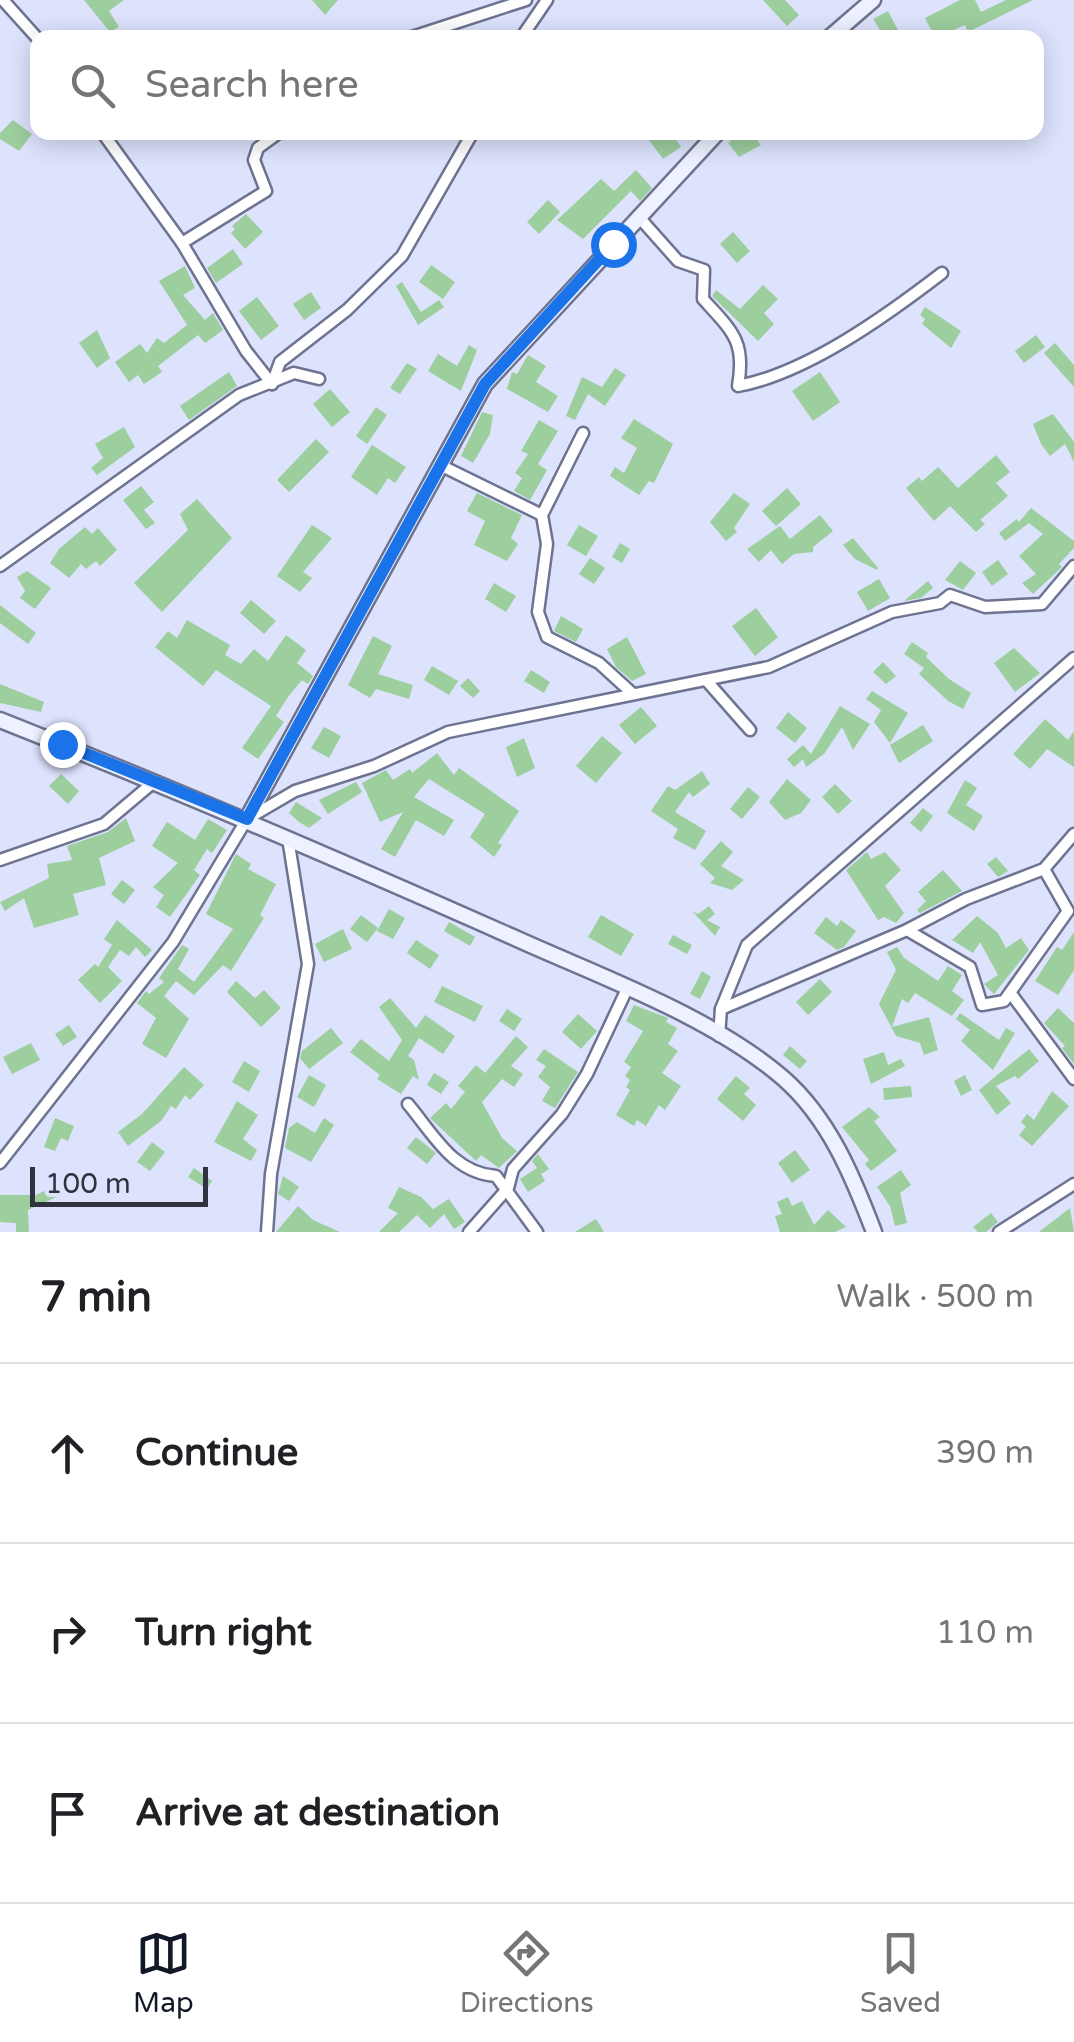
<!DOCTYPE html>
<meta charset="utf-8">
<style>
body{margin:0;font-family:"Varela Round",sans-serif;background:#f2f2f2;color:#202124}
.scale{position:absolute;left:30px;bottom:25px;width:178px;box-sizing:border-box;padding-left:10px;border:5px solid #30323f;border-top:0;font-size:28px;line-height:35px;white-space:nowrap;color:#30323f;-webkit-text-stroke:8px #dde3fd;paint-order:stroke}
.stop{position:absolute;width:30px;height:30px;margin:-22px;border:8px solid #1a73e8;border-radius:50%;background:#fff}
.stop.end{background:#1a73e8;border-color:#fff;box-shadow:0 2px 10px #0008}
.list{margin:0;padding:0;list-style:none}
h2{display:flex;justify-content:space-between;align-items:center;height:130px;margin:0;padding:0 40px;font-size:42px}
h2 small{font-size:32px;font-weight:400;color:#757577}
.list li{display:grid;grid-template-columns:65px 1fr auto;gap:30px;align-items:center;box-sizing:border-box;height:180px;padding:0 40px;border-top:2px solid #e0e0e0}
.list b{display:block;font-size:38px;white-space:nowrap}
.list em{font-size:32px;font-style:normal;color:#757577}
.icon{flex:none;width:55px;height:55px;fill:none;stroke:currentColor;stroke-width:2;stroke-linecap:round;stroke-linejoin:round}
.map{position:relative;flex:none;width:1074px;height:1232px;overflow:hidden}
.search{position:absolute;background:#fff;box-shadow:0 5px 25px #0003;left:30px;right:30px;top:30px;height:110px;display:flex;align-items:center;gap:25px;box-sizing:border-box;padding:0 35px;border-radius:20px;color:#757577;font-size:38px}
.sheet{height:670px;background:#fff}
nav{display:flex;justify-content:space-around;align-items:center;box-sizing:border-box;height:140px;border-top:2px solid #e0e0e0;background:#fff;font-size:28px;color:#757577}
nav a{display:grid;justify-items:center;gap:5px}
nav .on{color:#111827}
.map>svg:first-child{display:block}
.building{fill:#9dce9e}
.lines{fill:none;stroke-linecap:round;stroke-linejoin:round}
.street-casing{stroke:#6d7390;stroke-width:15}
.secondary-casing{stroke:#6d7390;stroke-width:19}
.street{stroke:#fff;stroke-width:10}
.secondary{stroke:#eef1ff;stroke-width:14}
.route{stroke:#1a73e8;stroke-width:12}
</style>
<div class="map">
<svg width="1074" height="1232" viewBox="0 0 1074 1232">
<rect width="100%" height="100%" fill="#dde3fd"/>
<!-- building -->
<g class="building">
<polygon points="84,0 124,0 109,11 119,27 110,32"/>
<polygon points="312,0 338,0 325,15"/>
<polygon points="763,0 785,0 799,15 787,26"/>
<polygon points="960,0 975,0 981,12 1006,0 1033,0 968,32 965,25 935,38 925,18"/>
<polygon points="888,11 900,34 895,38 885,38 873,19"/>
<polygon points="13,120 32,134 19,151 0,139 0,133"/>
<polygon points="657,132 671,132 681,147 663,159 648,139"/>
<polygon points="741,132 751,132 761,145 739,157 728,143"/>
<polygon points="636,170 652,188 640,201 631,191 583,239 557,220 601,179 614,191"/>
<polygon points="548,200 560,212 539,234 527,222"/>
<polygon points="246,214 263,232 245,249 231,233 235,229 232,226"/>
<polygon points="733,232 750,251 737,263 720,244"/>
<polygon points="233,249 243,264 216,283 207,268"/>
<polygon points="431,265 455,282 443,299 419,282"/>
<polygon points="185,266 195,288 183,295 205,320 213,313 223,330 205,343 198,335 158,366 162,372 144,384 138,375 129,382 115,362 140,344 147,353 157,338 164,343 187,325 159,281"/>
<polygon points="402,282 421,312 439,300 444,307 418,325 396,286"/>
<polygon points="763,285 778,299 764,313 774,324 758,341 712,296 716,290 740,309"/>
<polygon points="311,292 321,308 304,320 293,304"/>
<polygon points="257,297 279,326 261,340 239,311"/>
<polygon points="925,307 961,331 951,348 922,324 925,319 920,315"/>
<polygon points="97,330 110,358 97,368 79,343"/>
<polygon points="1036,335 1045,347 1024,363 1015,351"/>
<polygon points="1055,343 1074,365 1074,387 1044,353"/>
<polygon points="469,345 477,350 461,391 428,371 438,354 457,366"/>
<polygon points="528,355 546,366 536,382 558,396 548,412 507,389 512,372 517,374"/>
<polygon points="407,363 417,369 400,394 390,388"/>
<polygon points="615,368 626,375 605,406 588,394 575,420 566,416 582,377 602,387"/>
<polygon points="229,372 237,386 189,420 180,406"/>
<polygon points="820,372 840,402 813,421 792,391"/>
<polygon points="330,389 350,412 332,427 313,404"/>
<polygon points="376,407 387,415 367,444 356,436"/>
<polygon points="482,412 493,415 490,434 473,463 461,456"/>
<polygon points="1053,414 1074,442 1074,462 1065,444 1050,456 1041,444 1033,424"/>
<polygon points="634,419 673,444 654,483 649,481 639,495 610,476 615,467 624,473 637,448 621,438"/>
<polygon points="539,420 558,431 538,464 547,470 530,500 514,491 522,478 515,473 528,454 521,451"/>
<polygon points="124,427 135,447 97,475 91,468 103,458 95,444"/>
<polygon points="316,439 329,452 289,492 277,480"/>
<polygon points="372,445 406,467 395,483 388,478 377,495 351,477"/>
<polygon points="996,455 1010,472 996,483 1008,496 980,520 985,524 976,532 950,506 934,521 906,488 919,477 922,481 938,467 958,488"/>
<polygon points="141,486 154,502 144,510 155,523 146,529 123,500"/>
<polygon points="787,488 801,504 776,526 762,511"/>
<polygon points="477,493 522,515 511,538 518,544 507,561 474,545 485,521 467,511"/>
<polygon points="734,493 750,504 734,528 737,532 726,541 710,522"/>
<polygon points="197,499 232,538 162,612 134,583 188,530 180,514"/>
<polygon points="1031,508 1074,541 1074,548 1059,564 1062,567 1033,594 1022,583 1036,574 1019,556 1043,534 1029,523 1005,541 999,533 1017,519 1019,522"/>
<polygon points="820,515 833,531 813,547 813,552 794,554 782,564 771,550 759,562 747,549 780,526 790,539"/>
<polygon points="312,525 332,538 303,572 312,578 300,592 277,576"/>
<polygon points="579,525 598,536 586,556 567,545"/>
<polygon points="85,527 92,534 98,528 117,550 100,566 96,561 86,569 81,564 69,578 50,563 59,549"/>
<polygon points="853,538 878,568 877,570 855,559 843,545"/>
<polygon points="620,543 630,549 622,563 612,557"/>
<polygon points="590,558 605,568 594,584 579,574"/>
<polygon points="998,560 1008,574 992,586 982,572"/>
<polygon points="960,561 976,573 963,590 945,580"/>
<polygon points="27,571 51,588 35,609 20,598 25,591 17,577"/>
<polygon points="879,579 890,598 868,611 857,592"/>
<polygon points="928,581 933,588 921,598 904,601"/>
<polygon points="494,583 516,596 506,612 485,599"/>
<polygon points="251,600 276,621 264,634 240,613"/>
<polygon points="0,605 36,633 28,644 0,623"/>
<polygon points="756,608 778,637 755,656 732,626"/>
<polygon points="561,616 583,629 576,642 554,631"/>
<polygon points="187,620 230,645 225,655 241,664 254,649 268,661 286,635 306,650 297,663 313,676 308,684 302,680 288,697 276,716 284,722 258,759 242,748 271,706 216,670 203,686 155,647 168,631 177,638"/>
<polygon points="373,636 392,646 378,674 413,685 409,699 376,689 370,698 348,685"/>
<polygon points="627,637 646,674 632,681 616,667 607,649"/>
<polygon points="912,642 928,653 926,657 949,679 971,693 963,709 948,701 919,674 924,668 904,654"/>
<polygon points="1014,648 1040,673 1015,692 994,663"/>
<polygon points="883,662 896,676 886,684 873,672"/>
<polygon points="432,666 458,681 449,695 424,680"/>
<polygon points="531,670 550,682 544,693 524,681"/>
<polygon points="468,678 480,691 473,698 460,686"/>
<polygon points="0,684 44,702 41,712 0,703"/>
<polygon points="872,691 908,713 890,743 874,722 881,710 866,699"/>
<polygon points="840,706 870,724 853,750 842,727 824,754 806,767 803,759 794,767 787,759 803,745 811,754"/>
<polygon points="641,707 657,726 635,744 619,725"/>
<polygon points="788,712 807,728 795,743 776,728"/>
<polygon points="1045,719 1068,740 1074,731 1074,767 1047,749 1030,769 1013,754"/>
<polygon points="923,725 933,741 899,763 890,745"/>
<polygon points="324,727 341,736 329,758 311,748"/>
<polygon points="602,736 622,753 596,783 576,766"/>
<polygon points="524,738 535,768 517,777 506,747"/>
<polygon points="437,753 454,775 459,768 519,811 498,843 502,845 494,857 470,837 485,814 429,779 414,797 454,820 444,836 416,820 395,857 381,849 403,812 380,822 362,783 386,770 393,780 410,769 412,773"/>
<polygon points="702,771 710,784 693,797 689,792 675,812 706,831 695,850 673,838 678,829 651,811 668,786 675,790"/>
<polygon points="61,774 79,791 68,804 49,786"/>
<polygon points="787,779 811,800 801,813 785,820 769,802"/>
<polygon points="965,780 977,788 966,805 983,816 974,831 947,813"/>
<polygon points="356,782 362,792 328,814 319,800"/>
<polygon points="835,784 852,801 838,814 822,797"/>
<polygon points="748,787 760,797 742,819 730,809"/>
<polygon points="296,802 322,818 309,828 299,822 289,813"/>
<polygon points="923,808 933,816 921,832 910,823"/>
<polygon points="126,818 135,841 99,858 106,885 73,894 79,915 34,928 24,898 5,911 0,902 49,878 47,864 72,860 67,846 108,832"/>
<polygon points="208,819 227,830 212,853 207,849 194,870 200,875 170,917 156,907 164,895 153,887 178,863 152,846 167,822 195,840"/>
<polygon points="721,841 733,852 721,866 744,880 732,890 710,883 715,878 700,864"/>
<polygon points="867,852 871,859 885,852 901,870 885,886 904,913 896,923 884,917 878,920 846,870"/>
<polygon points="236,854 251,864 248,869 276,884 260,915 264,918 231,971 223,965 194,995 176,981 164,996 189,1019 166,1058 142,1044 156,1018 137,1003 146,991 149,994 164,982 159,978 182,945 189,949 178,969 194,982 233,929 206,914"/>
<polygon points="996,857 1008,871 998,877 987,864"/>
<polygon points="943,870 962,891 920,913 917,910 926,901 918,892"/>
<polygon points="122,880 135,890 124,904 111,894"/>
<polygon points="709,906 715,914 707,920 720,927 715,936 692,911 698,914"/>
<polygon points="389,909 405,918 393,939 377,931"/>
<polygon points="361,915 378,928 367,942 350,929"/>
<polygon points="601,915 634,934 621,956 588,937"/>
<polygon points="977,916 998,933 1006,948 1021,938 1029,950 994,994 984,984 998,975 980,942 973,953 952,940"/>
<polygon points="826,917 837,926 841,920 856,931 844,947 837,950 814,933"/>
<polygon points="117,920 152,950 145,957 136,947 129,956 120,950 108,967 122,981 100,1003 78,980 95,964 98,967 112,945 104,939"/>
<polygon points="449,922 475,937 470,946 444,931"/>
<polygon points="343,929 352,949 324,962 315,944"/>
<polygon points="1074,932 1074,970 1058,995 1035,981 1057,947 1062,950"/>
<polygon points="673,935 692,945 687,954 668,944"/>
<polygon points="416,940 439,955 430,969 407,953"/>
<polygon points="897,947 904,958 938,981 948,966 962,975 952,991 964,1000 952,1016 915,993 908,1003 902,999 892,1027 929,1017 938,1050 924,1055 920,1043 896,1036 879,1004 896,970 887,952"/>
<polygon points="702,971 711,977 700,999 690,994"/>
<polygon points="820,979 832,992 808,1015 796,1002"/>
<polygon points="236,981 255,998 264,990 281,1008 261,1027 227,992"/>
<polygon points="442,986 483,1006 475,1022 434,1002"/>
<polygon points="390,998 416,1028 425,1015 455,1036 443,1054 419,1038 408,1056 414,1060 419,1080 413,1076 401,1094 377,1079 380,1075 350,1052 361,1039 389,1061 402,1040 379,1007"/>
<polygon points="634,1005 668,1018 666,1022 677,1028 668,1044 678,1051 662,1073 681,1086 665,1110 659,1105 646,1126 637,1120 634,1126 616,1115 630,1090 626,1087 630,1080 625,1076 631,1067 624,1062 643,1031 626,1021"/>
<polygon points="1058,1008 1074,1023 1074,1064 1062,1048 1065,1046 1044,1023"/>
<polygon points="507,1009 522,1019 514,1031 499,1021"/>
<polygon points="960,1013 999,1040 1006,1028 1015,1033 993,1070 961,1041 970,1030 956,1019"/>
<polygon points="578,1014 597,1031 581,1049 562,1032"/>
<polygon points="69,1025 77,1037 63,1046 55,1034"/>
<polygon points="331,1028 343,1043 309,1069 300,1058 302,1051"/>
<polygon points="516,1036 528,1047 511,1066 523,1074 514,1087 502,1079 482,1102 502,1138 517,1151 499,1168 481,1155 476,1161 430,1118 446,1103 451,1109 465,1092 458,1086 476,1065 485,1073"/>
<polygon points="31,1043 40,1060 12,1074 3,1057"/>
<polygon points="790,1046 807,1061 800,1069 783,1055"/>
<polygon points="544,1049 578,1072 555,1108 542,1101 550,1087 538,1077 546,1066 536,1060"/>
<polygon points="1029,1049 1039,1061 1018,1079 1015,1076 996,1086 1011,1103 997,1115 979,1090"/>
<polygon points="884,1052 888,1065 901,1059 905,1066 871,1084 863,1059"/>
<polygon points="244,1061 260,1071 249,1092 232,1082"/>
<polygon points="184,1067 204,1085 190,1100 185,1095 176,1109 171,1106 161,1121 128,1146 118,1132 142,1114"/>
<polygon points="434,1073 449,1082 441,1094 427,1085"/>
<polygon points="309,1075 326,1085 314,1107 297,1097"/>
<polygon points="965,1075 972,1090 961,1096 954,1081"/>
<polygon points="736,1076 750,1088 744,1094 756,1105 743,1121 717,1099"/>
<polygon points="911,1086 912,1097 884,1100 883,1088"/>
<polygon points="1052,1091 1069,1106 1032,1146 1019,1135 1026,1127 1021,1122 1027,1114 1034,1120"/>
<polygon points="237,1101 258,1115 243,1139 257,1150 251,1161 214,1142"/>
<polygon points="869,1107 880,1117 874,1121 897,1151 871,1171 865,1164 869,1160 842,1127"/>
<polygon points="55,1118 74,1126 68,1141 61,1138 55,1151 44,1147"/>
<polygon points="324,1118 334,1125 311,1162 285,1148 289,1128 297,1122 315,1133"/>
<polygon points="416,1137 436,1153 427,1164 407,1148"/>
<polygon points="152,1142 165,1152 150,1171 137,1162"/>
<polygon points="795,1150 810,1170 792,1183 778,1163"/>
<polygon points="538,1154 549,1169 541,1174 545,1181 528,1192 520,1179 537,1168 532,1161"/>
<polygon points="194,1168 212,1181 207,1189 188,1177"/>
<polygon points="901,1170 911,1185 900,1193 907,1223 895,1226 890,1206 877,1187"/>
<polygon points="283,1176 299,1187 289,1201 278,1194"/>
<polygon points="57,1185 61,1195 28,1210 29,1232 16,1232 16,1223 0,1222 0,1195 36,1195"/>
<polygon points="399,1187 421,1197 433,1209 449,1199 465,1222 454,1229 444,1214 430,1228 417,1215 399,1232 379,1232 398,1213 388,1208"/>
<polygon points="788,1197 792,1206 802,1201 814,1225 828,1210 846,1227 835,1232 780,1232 775,1216 782,1214 777,1202"/>
<polygon points="298,1206 313,1220 340,1232 276,1232"/>
<polygon points="1070,1208 1074,1232 1039,1232"/>
<polygon points="991,1213 998,1222 986,1232 978,1232 973,1227"/>
<polygon points="596,1219 604,1232 575,1232"/>
</g>
<g class="lines">
<!-- street casing -->
<g class="street-casing">
<g id="street">
<polyline points="3,0 38,39"/>
<polyline points="409,38 526,0"/>
<polyline points="521,38 547,0"/>
<polyline points="102,132 182,243"/>
<path d="M638,216L678,261L704,270L703,299C732,331 746,341 738,386C807,373 886,316 942,273"/>
<polyline points="272,384 246,351 182,243 266,191 254,160 258,148 280,132"/>
<polyline points="272,384 280,362 347,310 402,256 473,132"/>
<polyline points="583,433 542,515 547,544 538,612 547,637 599,663 633,694"/>
<polyline points="440,465 542,515"/>
<polyline points="0,566 239,395 294,373 319,379"/>
<polyline points="706,680 750,730"/>
<polyline points="0,860 104,824 155,781"/>
<polyline points="907,930 970,967 982,1005 1004,1001 1068,911 1044,869"/>
<polyline points="1012,995 1074,1079"/>
<polyline points="721,1009 907,930 966,899 1044,869 1074,834"/>
<polyline points="719,1036 721,1009 747,945 1074,658"/>
<path d="M408,1104C434,1135 453,1173 496,1176L537,1232"/>
<polyline points="0,1163 173,942 247,819 295,791 374,766 448,732 769,667 892,612 940,603 950,595 985,607 1042,604 1074,566"/>
<polyline points="267,1232 271,1174 308,964 288,838"/>
<polyline points="469,1232 508,1188 513,1169 562,1114 587,1074 627,989"/>
<polyline points="999,1232 1074,1184"/>
</g>
</g>
<!-- secondary casing -->
<g class="secondary-casing">
<g id="secondary">
<polyline points="829,38 873,0"/>
<path d="M0,720C174,789 344,862 515,938C601,977 711,1016 783,1078C829,1118 853,1177 874,1232"/>
<polyline points="247,819 485,384 718,132"/>
</g>
</g>
<!-- street -->
<use href="#street" class="street"/>
<!-- secondary -->
<use href="#secondary" class="secondary"/>
</g>
<g class="lines">
<!-- route -->
<polyline class="route" points="62,744 247,819 485,384 613,244"/>
</g>
</svg>
<div class="scale">100 m</div>
<div class="stop" style="left:613px;top:244px"></div>
<div class="stop end" style="left:62px;top:744px"></div>
<div class="search"><svg class="icon" aria-label="search" viewBox="0 0 24 24"><circle cx="10" cy="10" r="6"/><path d="M15 15l6 6"/></svg>Search here</div>
</div>
<section class="sheet">
<h2>7 min<small>Walk · 500 m</small></h2>
<ul class="list">
<li><svg class="icon" aria-label="ahead" viewBox="0 0 24 24"><path d="M12 20V5M6 11l6-6 6 6"/></svg><div><b>Continue</b></div><em>390 m</em></li>
<li><svg class="icon" aria-label="right" viewBox="0 0 24 24"><path d="M7 20v-9h11M14 6l5 5-5 5"/></svg><div><b>Turn right</b></div><em>110 m</em></li>
<li><svg class="icon" aria-label="arrive" viewBox="0 0 24 24"><path d="M6 21V4h12l-3 4 3 4H6"/></svg><div><b>Arrive at destination</b></div></li>
</ul>
</section>
<nav>
<a class="on"><svg class="icon" aria-label="map" viewBox="0 0 24 24"><path d="M3 6l6-2 6 2 6-2v14l-6 2-6-2-6 2zM9 4v14M15 6v14"/></svg>Map</a>
<a><svg class="icon" aria-label="directions" viewBox="0 0 24 24"><path d="M12 3l9 9-9 9-9-9zM9 14v-3h6M13 9l2 2-2 2"/></svg>Directions</a>
<a><svg class="icon" aria-label="saved" viewBox="0 0 24 24"><path d="M7 4h10v16l-5-4-5 4z"/></svg>Saved</a>
</nav>
